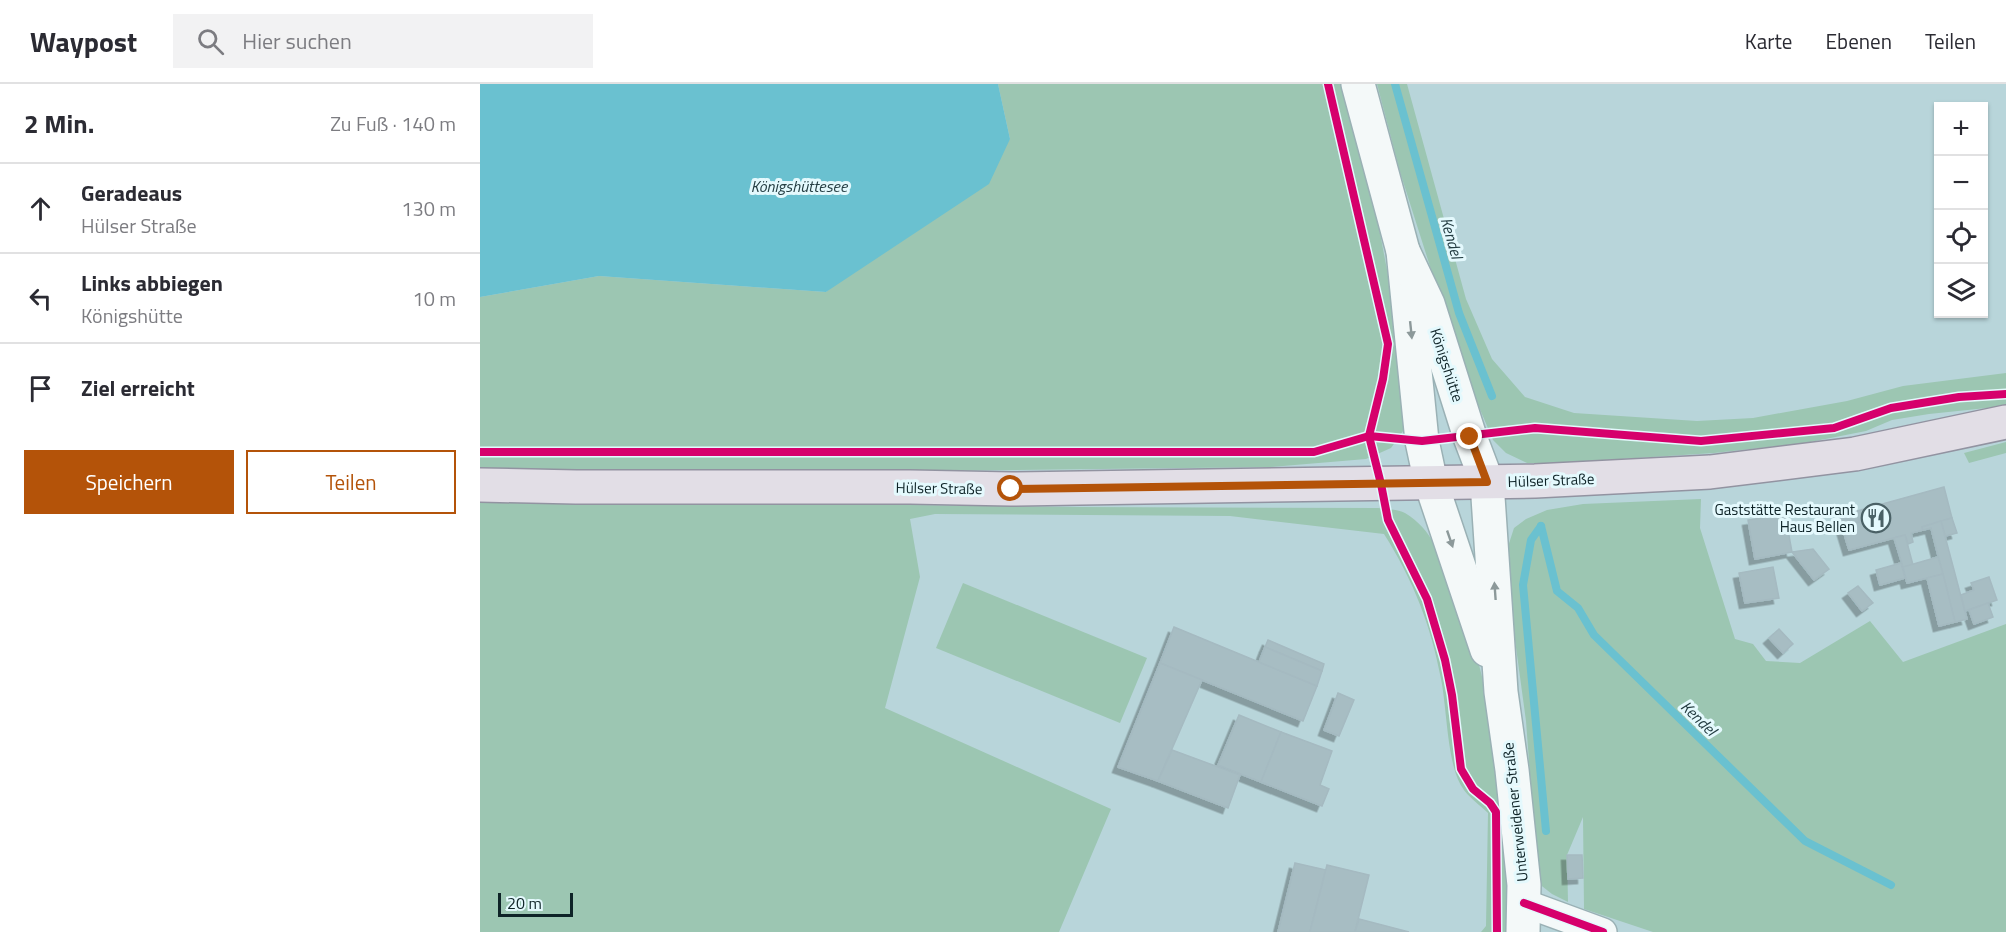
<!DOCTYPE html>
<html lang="de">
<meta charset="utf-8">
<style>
body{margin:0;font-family:"Titillium Web",sans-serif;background:#f2f2f3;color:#2b2b33}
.controls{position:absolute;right:18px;top:18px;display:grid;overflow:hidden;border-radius:0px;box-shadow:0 2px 4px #0004}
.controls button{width:54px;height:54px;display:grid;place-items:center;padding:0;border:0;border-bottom:2px solid #e1e1e2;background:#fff;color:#2b2b33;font:30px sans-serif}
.scale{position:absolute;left:18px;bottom:15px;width:75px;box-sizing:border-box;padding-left:6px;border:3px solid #0e2327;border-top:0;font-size:16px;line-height:21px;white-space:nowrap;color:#0e2327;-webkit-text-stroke:4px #e4f9fd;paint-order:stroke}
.stop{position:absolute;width:18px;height:18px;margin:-14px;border:4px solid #b45309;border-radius:50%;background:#fff}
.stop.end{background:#b45309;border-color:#fff;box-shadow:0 2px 6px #0008}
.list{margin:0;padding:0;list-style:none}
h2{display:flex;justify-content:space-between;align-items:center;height:78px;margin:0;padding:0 24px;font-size:26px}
h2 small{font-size:20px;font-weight:400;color:#7c7c81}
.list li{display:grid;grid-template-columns:39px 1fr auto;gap:18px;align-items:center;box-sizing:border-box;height:90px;padding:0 24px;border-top:2px solid #e1e1e2}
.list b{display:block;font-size:22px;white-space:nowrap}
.list p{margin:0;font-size:20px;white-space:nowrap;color:#7c7c81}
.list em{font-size:20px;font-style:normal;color:#7c7c81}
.actions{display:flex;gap:12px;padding:18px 24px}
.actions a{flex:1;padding:14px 0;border:2px solid #b45309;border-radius:0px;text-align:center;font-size:21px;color:#b45309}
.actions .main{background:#b45309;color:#fff}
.icon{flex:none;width:33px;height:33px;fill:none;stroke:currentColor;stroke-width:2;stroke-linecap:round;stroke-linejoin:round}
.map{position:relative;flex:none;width:1526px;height:848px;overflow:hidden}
header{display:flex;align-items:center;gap:36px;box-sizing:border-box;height:84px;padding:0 30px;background:#fff;border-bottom:2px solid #e1e1e2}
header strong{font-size:28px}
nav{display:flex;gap:33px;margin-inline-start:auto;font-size:21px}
.search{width:420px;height:54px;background:#f2f2f3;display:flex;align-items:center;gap:15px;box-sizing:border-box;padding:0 21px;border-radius:0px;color:#7c7c81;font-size:22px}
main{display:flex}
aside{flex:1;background:#fff}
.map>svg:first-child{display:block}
.green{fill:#9cc6b2}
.water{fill:#6ac1d0}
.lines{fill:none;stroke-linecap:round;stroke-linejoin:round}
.stream{stroke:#6ac1d0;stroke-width:8}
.building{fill:#a7bdc3;stroke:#a5bac1;stroke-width:1.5;filter:url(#shadow)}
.street-casing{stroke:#9ab1b5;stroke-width:30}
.secondary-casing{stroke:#9ab1b5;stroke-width:36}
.primary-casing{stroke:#9293a1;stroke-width:36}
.street{stroke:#f4f9f9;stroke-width:27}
.secondary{stroke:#f4f9f9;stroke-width:33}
.primary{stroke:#e2dee6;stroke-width:33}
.cycleway-casing{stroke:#e4f9fd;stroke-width:11}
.cycleway{stroke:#d6006c;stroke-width:8}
.oneway{fill:#8c999a}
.route{stroke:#b45309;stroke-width:8}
.labels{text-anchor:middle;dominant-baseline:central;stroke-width:6;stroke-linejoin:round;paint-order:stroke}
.street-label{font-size:15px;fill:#0e2327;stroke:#e4f9fd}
.poi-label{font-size:15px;fill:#0e2327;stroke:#e4f9fd;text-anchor:end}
.water-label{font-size:16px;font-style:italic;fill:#243d42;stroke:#e4f9fd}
</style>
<header>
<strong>Waypost</strong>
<div class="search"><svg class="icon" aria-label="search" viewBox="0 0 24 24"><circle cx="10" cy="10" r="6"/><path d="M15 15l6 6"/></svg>Hier suchen</div>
<nav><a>Karte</a><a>Ebenen</a><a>Teilen</a></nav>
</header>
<main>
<aside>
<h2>2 Min.<small>Zu Fuß · 140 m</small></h2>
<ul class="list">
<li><svg class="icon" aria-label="ahead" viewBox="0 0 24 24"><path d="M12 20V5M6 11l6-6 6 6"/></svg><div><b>Geradeaus</b><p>Hülser Straße</p></div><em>130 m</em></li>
<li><svg class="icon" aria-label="left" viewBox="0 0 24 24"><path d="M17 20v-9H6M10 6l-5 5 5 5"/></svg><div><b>Links abbiegen</b><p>Königshütte</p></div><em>10 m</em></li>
<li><svg class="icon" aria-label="arrive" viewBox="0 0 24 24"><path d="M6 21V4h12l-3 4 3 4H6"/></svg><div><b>Ziel erreicht</b></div></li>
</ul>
<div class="actions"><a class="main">Speichern</a><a>Teilen</a></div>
</aside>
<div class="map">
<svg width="1526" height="848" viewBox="0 0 1526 848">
<defs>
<filter id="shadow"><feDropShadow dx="-5.5" dy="5.5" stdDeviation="0" flood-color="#0004"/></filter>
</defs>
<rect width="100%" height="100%" fill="#b8d5da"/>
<!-- green -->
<g class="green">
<polygon points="518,0 868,0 883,61 929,300 928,340 911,364 886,375 791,383 440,387 0,387 0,213 119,192 346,208 530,55"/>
<polygon points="897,0 927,0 986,215 1012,275 1045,313 1094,329 1217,337 1273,334 1367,317 1423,302 1526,289 1526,322 1449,330 1412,336 1386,347 1325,359 1234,369 1078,379 1047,379 1026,369 1013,356 982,283 920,88"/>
<polygon points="1526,358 1526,369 1489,379 1484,369"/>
<polygon points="1221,415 1220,444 1255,555 1273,560 1286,577 1320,579 1390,537 1423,578 1526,540 1526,848 1173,848 1104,825 1103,733 1087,771 1088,818 1072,810 1058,799 1046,637 1024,475 1034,444 1046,435 1067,426 1103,420"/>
<path d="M0,416L598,423L898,424C906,425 918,425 925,429C953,446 960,472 971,500C977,514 983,528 988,542C1019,640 1028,746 1029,848H1001L1006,842L1008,729C1000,721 988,713 982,703C967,680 967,624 961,595C951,541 933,496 904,450L750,432L455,430L430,435L440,493L405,624L631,725L579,848H0Z"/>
<polygon points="483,499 667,574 640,639 456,564"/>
</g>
<!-- water -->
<polygon class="water" points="0,0 518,0 530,55 509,100 346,208 119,192 0,213"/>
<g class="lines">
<!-- stream -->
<g class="stream">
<polyline points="915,0 979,229 1012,312"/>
<polyline points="1061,442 1077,507 1098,524 1114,551 1325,757 1411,801"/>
<polyline points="1061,442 1051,456 1043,501 1066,747"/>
</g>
</g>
<!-- building -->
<g class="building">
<polygon points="1464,403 1472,434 1442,443 1443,446 1431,449 1433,458 1428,460 1425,451 1369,466 1362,443 1379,438 1377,427"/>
<polygon points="1377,427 1379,438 1362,443 1359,431"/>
<polygon points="1305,430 1312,468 1275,475 1268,436"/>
<polygon points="1472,434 1477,449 1465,452 1461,437"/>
<polygon points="1461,437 1487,535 1475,538 1451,444 1443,446 1442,443"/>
<polygon points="1425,451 1433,481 1423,483 1414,454"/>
<polygon points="1333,465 1349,485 1334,496 1312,468"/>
<polygon points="1458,473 1463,490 1427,499 1423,483"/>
<polygon points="1421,479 1425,494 1400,501 1396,486"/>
<polygon points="1293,483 1299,514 1265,519 1259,489"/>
<polygon points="1463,490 1475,538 1459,542 1447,494"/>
<polygon points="1509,493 1517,516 1485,527 1481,511 1494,506 1491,499"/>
<polygon points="1378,502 1393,519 1382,527 1368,509"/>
<polygon points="1508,519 1513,533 1494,540 1489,526"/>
<polygon points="694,543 837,602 823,637 680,579"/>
<polygon points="1299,545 1313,560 1303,569 1289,554"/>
<polygon points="788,556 844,580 842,587 785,563"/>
<polygon points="785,563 842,587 837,602 779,578"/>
<polygon points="680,579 722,596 678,697 638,683"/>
<polygon points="858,609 874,616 859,652 844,646"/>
<polygon points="759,631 801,648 781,698 738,681"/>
<polygon points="801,648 852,667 840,701 849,705 842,722 781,698"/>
<polygon points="692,666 760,691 748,724 678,697"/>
<polygon points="1087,771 1102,771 1103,794 1088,795"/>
<polygon points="815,779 846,786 830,848 798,848"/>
<polygon points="847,781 889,791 875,848 830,848"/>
<polygon points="879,835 929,848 875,848"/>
</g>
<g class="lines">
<!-- street casing -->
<g class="street-casing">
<polyline id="street" points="1044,819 1123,848"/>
</g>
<!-- secondary casing -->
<g class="secondary-casing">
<g id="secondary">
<polyline points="878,0 923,167 942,357 951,399 1007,566"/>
<polyline points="923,167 948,220 990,353 1007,398 1021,608 1032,686 1044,801 1043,848"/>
</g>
</g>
<!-- primary casing -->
<g class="primary-casing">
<polyline id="primary" points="0,401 96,403 430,403 531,405 1055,397 1230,388 1375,370 1526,338"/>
</g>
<!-- street -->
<use href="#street" class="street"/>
<!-- secondary -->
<use href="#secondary" class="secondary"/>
<!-- primary -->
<use href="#primary" class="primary"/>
<!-- cycleway casing -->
<g class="cycleway-casing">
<g id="cycleway">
<polyline points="848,0 908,260 903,295 889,352 901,400 908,436 947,515 965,576 972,611 981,685 993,705 1010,719 1016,728 1017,848"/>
<polyline points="0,368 834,368 889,352 942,357 1055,344 1221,357 1354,344 1411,324 1479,313 1526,310"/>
<polyline points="1044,819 1123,848"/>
</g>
</g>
<!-- cycleway -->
<use href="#cycleway" class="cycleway"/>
</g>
<!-- one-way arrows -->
<defs><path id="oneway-solid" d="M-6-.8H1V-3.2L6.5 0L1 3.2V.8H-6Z" transform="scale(1.5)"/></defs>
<g class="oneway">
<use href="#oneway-solid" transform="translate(931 246) rotate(84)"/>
<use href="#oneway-solid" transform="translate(970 455) rotate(71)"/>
<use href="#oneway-solid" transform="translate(1015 507) rotate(-94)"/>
</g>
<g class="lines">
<!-- route -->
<polyline class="route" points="531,405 1007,398 990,353"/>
</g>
<!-- icons -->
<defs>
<g id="restaurant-ring" transform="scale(1.5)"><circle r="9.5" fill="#e4f9fd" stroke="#4a6166" stroke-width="1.5"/><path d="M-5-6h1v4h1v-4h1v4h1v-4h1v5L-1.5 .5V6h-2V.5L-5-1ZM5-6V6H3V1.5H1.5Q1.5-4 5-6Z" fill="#4a6166"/></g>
</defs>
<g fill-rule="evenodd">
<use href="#restaurant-ring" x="1396" y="434"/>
</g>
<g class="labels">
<!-- street labels -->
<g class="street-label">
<text transform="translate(967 281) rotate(72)">Königshütte</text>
<text transform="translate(1071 396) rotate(-2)">Hülser Straße</text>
<text transform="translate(459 404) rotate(1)">Hülser Straße</text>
<text transform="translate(1035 728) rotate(-96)">Unterweidener Straße</text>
</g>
<!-- poi labels -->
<g class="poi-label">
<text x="1375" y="425">Gaststätte Restaurant<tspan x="1375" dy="17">Haus Bellen</tspan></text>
</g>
<!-- water labels -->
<g class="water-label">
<text x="319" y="102">Königshüttesee</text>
<text transform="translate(972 154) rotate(74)">Kendel</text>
<text transform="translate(1219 634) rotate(44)">Kendel</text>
</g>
</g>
</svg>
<div class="controls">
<button>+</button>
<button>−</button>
<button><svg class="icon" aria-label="locate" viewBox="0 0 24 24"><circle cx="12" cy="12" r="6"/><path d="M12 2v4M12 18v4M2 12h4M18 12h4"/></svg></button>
<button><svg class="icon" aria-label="layers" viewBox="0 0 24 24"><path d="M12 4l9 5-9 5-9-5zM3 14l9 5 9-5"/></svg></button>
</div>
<div class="scale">20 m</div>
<div class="stop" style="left:531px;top:405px"></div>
<div class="stop end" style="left:990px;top:353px"></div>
</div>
</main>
